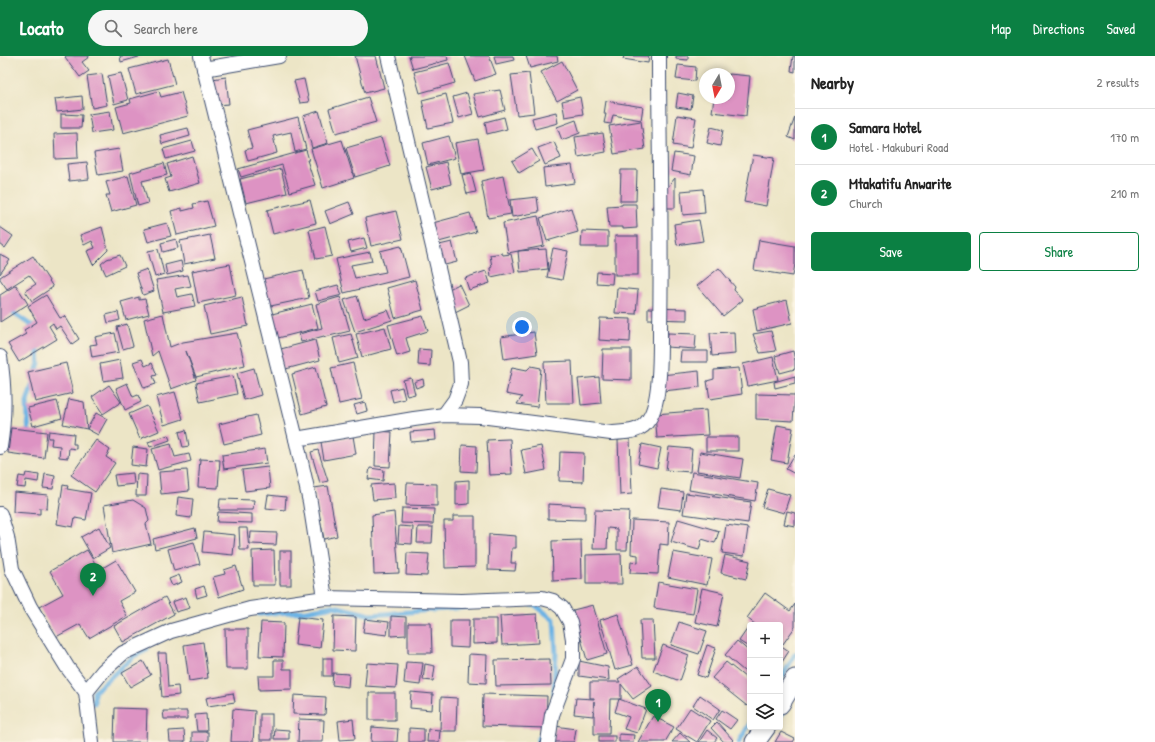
<!DOCTYPE html>
<meta charset="utf-8">
<style>
body{margin:0;font-family:"Patrick Hand",sans-serif;background:#f6f6f6;color:#222}
.controls{position:absolute;right:12px;bottom:12px;display:grid;overflow:hidden;border-radius:4px;box-shadow:0 2px 6px #0003}
.controls button{width:36px;height:36px;display:grid;place-items:center;padding:0;border:0;border-bottom:1px solid #e0e0e0;background:#fff;color:#222;font:20px sans-serif}
.compass{position:absolute;left:699px;top:12px;width:36px;height:36px;border-radius:50%;background:#fff;box-shadow:0 2px 6px #0003;rotate:190deg}
.you{position:absolute;left:522px;top:271px;width:14px;height:14px;margin:-10px;border:3px solid #fff;border-radius:50%;background:#1a73e8;box-shadow:0 0 0 6px #1a73e833}
.badge{display:grid;place-items:center;width:26px;height:26px;border-radius:50%;background:#0b8043;color:#fff;font-size:13px;font-weight:700}
.pin{position:absolute;translate:-50% -33px;filter:drop-shadow(0 1px 2px #0008)}
.pin::after{content:'';position:absolute;top:21px;width:14px;height:12px;background:inherit;clip-path:polygon(0 0,100% 0,50% 100%)}
.list{margin:0;padding:0;list-style:none}
h2{display:flex;justify-content:space-between;align-items:center;height:52px;margin:0;padding:0 16px;font-size:17px}
h2 small{font-size:13px;font-weight:400;color:#767676}
.list li{display:grid;grid-template-columns:26px 1fr auto;gap:12px;align-items:center;box-sizing:border-box;height:56px;padding:0 16px;border-top:1px solid #e0e0e0}
.list b{display:block;font-size:15px;white-space:nowrap}
.list p{margin:0;font-size:13px;white-space:nowrap;color:#767676}
.list em{font-size:13px;font-style:normal;color:#767676}
.actions{display:flex;gap:8px;padding:12px 16px}
.actions a{flex:1;padding:9px 0;border:1px solid #0b8043;border-radius:4px;text-align:center;font-size:14px;color:#0b8043}
.actions .main{background:#0b8043;color:#fff}
.icon{flex:none;width:22px;height:22px;fill:none;stroke:currentColor;stroke-width:2;stroke-linecap:round;stroke-linejoin:round}
.map{position:relative;flex:none;width:795px;height:686px;overflow:hidden}
header{display:flex;align-items:center;gap:24px;box-sizing:border-box;height:56px;padding:0 20px;background:#0b8043;color:#fff}
header strong{font-size:19px}
nav{display:flex;gap:22px;margin-inline-start:auto;font-size:14px}
.search{width:280px;height:36px;background:#f6f6f6;display:flex;align-items:center;gap:10px;box-sizing:border-box;padding:0 14px;border-radius:22px;color:#767676;font-size:15px}
main{display:flex}
aside{flex:1;background:#fff}
.map>svg:first-child{display:block}
.lines{fill:none;stroke-linecap:round;stroke-linejoin:round}
.stream{stroke:#6db3e4;stroke-width:5}
.building{fill:#dd93c3}
.street-casing{stroke:#3a4a6e;stroke-width:16}
.secondary-casing{stroke:#3a4a6e;stroke-width:21}
.street{stroke:#fff;stroke-width:14}
.secondary{stroke:#fff;stroke-width:19}
</style>
<header>
<strong>Locato</strong>
<div class="search"><svg class="icon" aria-label="search" viewBox="0 0 24 24"><circle cx="10" cy="10" r="6"/><path d="M15 15l6 6"/></svg>Search here</div>
<nav><a>Map</a><a>Directions</a><a>Saved</a></nav>
</header>
<main>
<div class="map">
<svg width="795" height="686" viewBox="0 0 795 686">
<rect width="100%" height="100%" fill="#fcf5e5"/>
<filter id="ink" filterUnits="userSpaceOnUse"><feTurbulence type="fractalNoise" baseFrequency=".025" numOctaves="2"/><feDisplacementMap in="SourceGraphic" scale="8" xChannelSelector="R" yChannelSelector="G"/><feConvolveMatrix kernelMatrix="1 2 1 2 8 2 1 2 1" color-interpolation-filters="sRGB"/></filter>
<filter id="wash" filterUnits="userSpaceOnUse"><feTurbulence type="fractalNoise" baseFrequency=".012" numOctaves="4" result="noise"/><feDisplacementMap in="SourceGraphic" scale="16" xChannelSelector="R" yChannelSelector="G"/><feGaussianBlur stdDeviation="0.9" result="paint"/><feColorMatrix in="noise" values="0 0 0 0 0 0 0 0 0 0 0 0 0 0 0 0 0 1.4 0 .05"/><feComposite in="paint" operator="in"/></filter>
<g filter="url(#wash)">
<rect width="100%" height="100%" fill="#ece5c6"/>
<g class="lines">
<!-- stream -->
<g class="stream">
<polyline points="0,248 35,272 36,274"/>
<polyline points="29,380 27,346 39,307 37,288"/>
<polyline points="531,548 534,548 554,564 556,598 554,637"/>
<polyline points="259,558 307,555 333,550 371,559 469,551"/>
<polyline points="780,625 795,598"/>
<polyline points="94,647 94,636 134,600 147,594"/>
<polyline points="780,661 786,651"/>
<polyline points="538,686 538,682 546,678 546,676"/>
<polyline points="739,686 750,667"/>
</g>
</g>
<g id="blocks">
<!-- building -->
<g class="building">
<polygon points="66,0 89,0 89,1 82,6 89,15 80,21 65,1"/>
<polygon points="120,0 142,0 121,6"/>
<polygon points="355,0 376,0 384,32 365,37"/>
<polygon points="409,0 447,0 448,4 413,13"/>
<polygon points="465,0 489,0 496,18 475,25"/>
<polygon points="494,0 513,0 514,4 496,8"/>
<polygon points="526,0 557,0 558,5 530,12"/>
<polygon points="624,0 649,0 648,7 623,3"/>
<polygon points="676,0 688,0 688,4 676,3"/>
<polygon points="793,0 795,0 795,16 791,15"/>
<polygon points="168,3 175,28 136,38 129,13"/>
<polygon points="562,5 577,34 557,45 541,16"/>
<polygon points="449,7 455,27 420,37 414,16"/>
<polygon points="678,9 696,11 695,25 676,23"/>
<polygon points="121,17 128,44 114,48 108,20"/>
<polygon points="529,17 534,57 517,59 511,19"/>
<polygon points="102,18 107,49 92,52 87,20"/>
<polygon points="729,18 750,20 746,60 712,56 714,42 729,42"/>
<polygon points="226,21 229,48 216,49 212,23"/>
<polygon points="304,23 309,46 300,47 294,25"/>
<polygon points="500,34 505,54 480,61 473,38"/>
<polygon points="159,35 161,41 181,36 188,60 123,77 116,51 131,47 130,43"/>
<polygon points="467,37 473,58 459,62 453,41"/>
<polygon points="678,37 693,40 691,53 676,51"/>
<polygon points="446,38 453,67 428,72 422,44"/>
<polygon points="82,40 83,53 57,56 55,43"/>
<polygon points="368,41 376,66 336,77 329,53"/>
<polygon points="580,41 583,58 565,61 562,45"/>
<polygon points="606,45 643,51 641,64 613,59 611,68 604,67 606,58 604,58"/>
<polygon points="110,55 113,74 92,77 89,58"/>
<polygon points="319,55 328,87 312,92 303,60"/>
<polygon points="556,56 558,67 535,73 532,62"/>
<polygon points="61,58 82,59 81,72 61,72"/>
<polygon points="677,59 696,62 691,92 673,89"/>
<polygon points="298,61 306,93 295,96 291,76 273,80 277,97 248,105 245,94 252,92 247,74"/>
<polygon points="504,61 507,73 487,78 485,66"/>
<polygon points="795,61 795,84 788,81"/>
<polygon points="576,64 580,77 562,84 557,71"/>
<polygon points="641,65 645,93 614,98 609,70"/>
<polygon points="711,71 723,74 720,90 707,87"/>
<polygon points="188,72 190,80 162,88 160,79"/>
<polygon points="77,77 78,102 55,103 54,78"/>
<polygon points="603,77 606,96 578,101 575,81"/>
<polygon points="449,80 455,102 428,109 423,87"/>
<polygon points="381,82 390,110 355,121 346,92"/>
<polygon points="478,83 484,114 461,118 455,87"/>
<polygon points="342,84 354,122 323,132 311,93"/>
<polygon points="192,85 195,95 166,103 163,93"/>
<polygon points="554,86 561,102 545,109 538,92"/>
<polygon points="119,93 123,115 98,119 94,97"/>
<polygon points="532,93 539,105 519,117 512,105"/>
<polygon points="306,94 309,104 307,104 315,129 290,136 282,109 241,121 238,113"/>
<polygon points="674,97 694,100 691,119 671,115"/>
<polygon points="753,99 774,102 766,150 744,146"/>
<polygon points="192,100 200,127 169,136 165,123 171,121 167,108"/>
<polygon points="87,106 89,123 69,125 67,108"/>
<polygon points="446,106 451,128 432,133 426,111"/>
<polygon points="164,107 167,119 142,125 148,147 138,150 130,117"/>
<polygon points="572,109 575,127 545,131 543,112"/>
<polygon points="281,113 287,137 246,147 240,123"/>
<polygon points="621,114 637,114 636,145 620,145"/>
<polygon points="471,117 476,136 467,138 462,119"/>
<polygon points="128,120 136,149 111,156 106,139 110,139 106,126"/>
<polygon points="503,120 511,158 488,162 481,125"/>
<polygon points="675,122 675,152 651,152"/>
<polygon points="703,133 705,157 683,159 681,135"/>
<polygon points="537,141 539,156 512,161 510,144"/>
<polygon points="310,144 316,167 273,178 267,154"/>
<polygon points="207,145 214,170 177,179 171,155 182,152 182,155 194,152 193,148"/>
<polygon points="349,146 354,158 330,168 325,155"/>
<polygon points="622,148 636,148 637,172 623,173 623,171 609,171 607,150 622,149"/>
<polygon points="571,152 578,176 547,185 540,162"/>
<polygon points="396,155 403,183 371,190 365,162"/>
<polygon points="470,157 476,176 435,187 429,168"/>
<polygon points="538,160 544,190 508,197 503,167"/>
<polygon points="699,164 703,185 677,189 674,168"/>
<polygon points="167,167 171,180 148,186 144,173"/>
<polygon points="325,170 332,200 316,203 309,174"/>
<polygon points="0,171 13,180 5,192 0,188"/>
<polygon points="102,171 108,194 93,209 87,195 95,192 92,185 84,189 80,179"/>
<polygon points="582,175 608,176 608,191 581,191"/>
<polygon points="210,179 215,202 184,208 180,185"/>
<rect x="615" y="180" width="23" height="39"/>
<polygon points="364,182 367,192 351,196 348,186"/>
<polygon points="176,183 178,192 163,196 161,187"/>
<polygon points="759,184 795,190 795,208 793,220 754,214"/>
<polygon points="452,186 457,206 441,210 435,190"/>
<polygon points="401,190 409,221 344,237 336,203 370,196 372,205 351,209 355,222 386,216 380,195"/>
<polygon points="553,192 568,195 562,224 547,221"/>
<polygon points="158,193 164,218 155,221 148,195"/>
<polygon points="546,193 548,213 520,216 518,195"/>
<polygon points="502,197 503,199 511,198 515,216 491,221 490,212 492,211 490,199"/>
<polygon points="0,198 10,204 0,218"/>
<polygon points="120,199 125,210 106,219 101,208 107,203"/>
<polygon points="33,200 53,231 32,245 25,235 36,228 29,219 7,233 0,223 0,221"/>
<polygon points="181,205 183,215 167,219 165,209"/>
<polygon points="230,208 236,239 198,247 192,215"/>
<polygon points="719,212 735,231 734,234 743,244 723,260 697,230"/>
<polygon points="147,213 154,235 143,239 136,217"/>
<polygon points="303,214 309,242 266,251 259,224"/>
<polygon points="486,215 490,227 469,234 465,222"/>
<polygon points="597,216 613,217 612,228 596,227"/>
<polygon points="188,219 191,230 175,233 177,241 192,238 195,250 163,256 156,224"/>
<polygon points="415,224 423,254 395,262 387,232"/>
<polygon points="459,228 469,249 455,256 445,235"/>
<polygon points="16,229 28,248 0,266 0,239"/>
<polygon points="338,229 342,239 318,245 315,235"/>
<polygon points="617,232 638,234 636,258 615,257"/>
<polygon points="46,239 60,262 65,260 79,283 72,288 60,270 56,273 53,267 49,270 57,283 19,306 8,288 26,278 24,274 37,266 28,250"/>
<polygon points="357,240 364,262 388,254 392,264 355,276 344,244"/>
<polygon points="139,241 139,244 145,243 149,258 126,264 121,246"/>
<polygon points="242,241 248,270 210,278 204,250"/>
<polygon points="340,241 350,275 325,281 324,280 301,286 299,278 322,272 316,248"/>
<polygon points="787,244 792,267 757,275 753,253"/>
<polygon points="312,248 318,272 278,282 272,258"/>
<polygon points="648,252 687,253 687,264 648,263"/>
<polygon points="118,256 120,264 108,267 106,259"/>
<polygon points="163,258 170,291 183,286 237,277 245,309 196,321 186,295 196,324 171,333 158,295 152,300 144,263"/>
<polygon points="423,260 428,275 406,282 410,296 397,300 388,269"/>
<polygon points="600,262 631,263 630,286 599,284"/>
<polygon points="127,268 133,290 123,293 117,271"/>
<polygon points="385,271 391,293 362,301 356,278"/>
<polygon points="771,275 776,295 760,297 753,278"/>
<polygon points="534,276 537,298 504,303 501,281"/>
<polygon points="734,276 735,298 712,300 710,277"/>
<polygon points="115,277 119,296 92,301 90,289 97,288 95,281"/>
<polygon points="668,277 696,278 695,293 667,291"/>
<polygon points="351,278 358,302 339,307 333,282"/>
<polygon points="315,284 320,304 282,314 277,294"/>
<polygon points="419,293 431,294 430,310 418,309"/>
<polygon points="603,293 631,293 631,324 602,323"/>
<polygon points="681,295 708,295 708,306 680,306"/>
<polygon points="793,295 795,305 795,313 780,317 775,300"/>
<polygon points="773,301 778,324 748,330 743,308"/>
<polygon points="142,303 145,310 152,307 157,319 153,320 156,328 144,332 133,306"/>
<polygon points="120,304 123,322 103,325 100,308"/>
<polygon points="572,305 574,347 546,347 544,306"/>
<polygon points="66,307 73,337 35,346 28,316"/>
<polygon points="353,307 362,343 339,348 331,312"/>
<polygon points="531,310 541,312 537,351 517,348 522,341 506,338 512,311 527,314"/>
<polygon points="316,311 326,351 302,358 292,318"/>
<polygon points="254,312 261,339 244,344 237,317"/>
<polygon points="739,312 742,338 710,343 707,325 714,323 714,314"/>
<polygon points="699,315 700,331 663,335 661,319"/>
<polygon points="233,320 237,338 200,346 196,327"/>
<polygon points="795,320 795,327 775,332 774,326"/>
<polygon points="599,321 601,347 581,349 578,323"/>
<polygon points="411,322 415,338 407,340 403,324"/>
<polygon points="423,323 424,329 416,332 414,326"/>
<polygon points="127,327 133,341 138,339 141,346 125,354 116,332"/>
<polygon points="109,329 121,346 103,358 92,341"/>
<polygon points="402,331 405,343 393,346 390,334"/>
<polygon points="175,336 183,363 164,369 156,341"/>
<polygon points="756,338 795,339 793,365 756,363"/>
<polygon points="69,343 84,346 87,373 63,368"/>
<polygon points="57,345 62,362 33,370 28,352"/>
<polygon points="365,346 367,355 357,358 354,349"/>
<polygon points="147,350 159,375 140,383 129,358"/>
<polygon points="706,354 708,379 657,382 655,358"/>
<polygon points="96,357 107,363 98,379 87,373"/>
<polygon points="256,359 261,379 224,388 219,368"/>
<polygon points="777,369 793,372 787,407 771,404"/>
<polygon points="11,372 47,376 44,402 8,397"/>
<polygon points="186,374 189,390 183,391 179,376"/>
<polygon points="435,374 436,384 411,386 410,376"/>
<polygon points="49,375 74,378 73,388 76,388 76,393 69,392 68,402 59,401 60,390 51,389 52,382 48,382"/>
<polygon points="376,375 392,376 390,411 375,410"/>
<polygon points="168,379 170,384 150,391 148,386"/>
<polygon points="353,380 356,398 324,404 321,386"/>
<rect x="706" y="381" width="32" height="14"/>
<polygon points="508,383 510,383 512,418 489,419 487,384"/>
<polygon points="630,383 632,438 620,439 618,384"/>
<polygon points="96,384 110,394 106,401 115,407 95,436 71,419"/>
<polygon points="171,388 175,401 189,398 191,405 158,414 152,393"/>
<polygon points="642,388 661,392 657,412 638,408"/>
<polygon points="462,389 477,390 476,416 461,415"/>
<polygon points="541,390 546,414 526,418 521,394"/>
<polygon points="133,391 148,393 146,411 131,409"/>
<polygon points="669,391 692,393 690,416 666,414"/>
<polygon points="265,393 267,407 224,413 222,399"/>
<polygon points="318,394 328,425 320,427 311,396"/>
<polygon points="560,396 584,397 583,426 559,425"/>
<polygon points="700,396 743,403 740,422 697,415"/>
<polygon points="795,398 795,418 786,413"/>
<polygon points="200,403 220,404 218,432 198,431"/>
<polygon points="268,411 270,432 245,435 242,414"/>
<polygon points="370,412 384,414 383,425 368,423"/>
<polygon points="187,414 189,435 161,438 159,416"/>
<polygon points="692,416 758,427 755,445 689,434"/>
<polygon points="26,417 39,419 38,426 26,424 25,432 17,431 19,420 25,421"/>
<polygon points="133,417 134,428 116,430 114,419"/>
<polygon points="45,418 55,420 53,433 43,432"/>
<polygon points="137,418 147,419 146,440 136,440"/>
<polygon points="469,424 469,448 456,449 456,425"/>
<polygon points="394,427 395,442 373,444 371,429"/>
<polygon points="407,427 437,428 437,450 406,449"/>
<polygon points="63,429 68,430 67,433 91,437 86,464 75,462 73,471 57,468"/>
<polygon points="328,430 337,480 324,483 314,432"/>
<polygon points="661,433 683,436 681,454 658,451"/>
<polygon points="768,433 790,439 784,457 762,451"/>
<polygon points="14,436 48,439 47,453 40,452 40,458 13,456"/>
<polygon points="686,437 751,446 748,467 683,458"/>
<polygon points="268,439 286,441 285,454 266,452"/>
<polygon points="178,441 193,443 191,462 176,460"/>
<polygon points="220,443 254,444 253,454 219,454"/>
<polygon points="133,444 146,452 149,465 146,468 151,488 112,497 104,449"/>
<polygon points="548,448 585,450 585,464 548,463"/>
<polygon points="402,452 434,453 433,468 401,467"/>
<polygon points="595,454 629,455 627,494 617,494 617,473 608,472 607,493 593,493"/>
<polygon points="787,455 795,457 795,470 784,468"/>
<polygon points="218,456 252,458 252,467 217,466"/>
<polygon points="394,456 399,517 374,518 372,459"/>
<polygon points="453,460 475,460 475,511 445,512 444,465 453,465"/>
<polygon points="678,463 719,475 715,487 702,483 699,494 671,486"/>
<polygon points="632,464 669,466 668,489 660,488 658,518 630,517 631,506 638,507 638,499 631,498"/>
<polygon points="726,469 748,472 744,500 722,497"/>
<polygon points="399,470 413,471 412,488 398,487"/>
<polygon points="99,471 110,492 93,502 81,481"/>
<polygon points="418,471 433,471 432,487 417,487"/>
<polygon points="195,472 197,482 155,493 153,483"/>
<polygon points="239,472 247,472 249,494 240,494"/>
<polygon points="204,476 235,479 233,499 202,496"/>
<polygon points="251,476 277,477 276,489 250,488"/>
<polygon points="489,478 516,480 516,492 512,492 511,507 516,507 515,515 488,514"/>
<polygon points="581,484 582,523 553,525 552,485"/>
<polygon points="194,486 200,508 174,515 168,493"/>
<polygon points="87,494 99,514 116,504 135,536 119,545 127,560 89,582 80,568 56,581 39,551 63,538 50,515"/>
<polygon points="274,494 275,529 253,529 252,495"/>
<rect x="280" y="495" width="11" height="34"/>
<polygon points="673,496 712,503 707,529 668,521"/>
<polygon points="407,497 429,498 427,520 406,519"/>
<polygon points="621,498 622,528 586,528 586,499"/>
<polygon points="725,499 750,505 746,523 721,517"/>
<polygon points="236,510 243,533 219,541 213,521 225,518 224,514"/>
<polygon points="179,519 182,526 172,530 169,523"/>
<polygon points="658,526 697,533 693,558 654,552"/>
<polygon points="204,530 207,539 197,542 195,533"/>
<polygon points="702,532 724,537 717,571 695,566"/>
<polygon points="765,537 790,555 795,548 795,571 783,588 780,586 780,569 756,569 747,562"/>
<polygon points="165,541 174,558 123,586 114,570"/>
<polygon points="186,541 190,552 176,556 172,546"/>
<polygon points="593,549 607,598 587,604 573,554"/>
<polygon points="537,558 539,587 502,589 500,560"/>
<polygon points="618,558 633,609 615,614 600,564"/>
<polygon points="334,560 356,561 355,595 333,594"/>
<polygon points="391,560 406,561 406,579 391,580"/>
<polygon points="298,561 323,564 320,592 295,589"/>
<polygon points="365,563 389,566 387,579 363,576"/>
<polygon points="473,563 497,563 497,587 473,588"/>
<polygon points="450,564 469,564 468,592 450,591"/>
<polygon points="640,564 653,564 655,602 642,602"/>
<polygon points="261,566 284,567 283,601 259,600"/>
<polygon points="679,566 707,575 699,598 671,589"/>
<polygon points="408,567 431,567 432,597 408,597"/>
<polygon points="750,569 750,592 739,585"/>
<polygon points="225,573 248,573 248,613 226,613"/>
<polygon points="737,585 750,596 750,620 725,599"/>
<polygon points="203,586 208,622 189,625 184,589"/>
<polygon points="663,589 689,599 680,625 653,615"/>
<polygon points="707,589 716,592 706,622 697,619"/>
<polygon points="780,589 789,595 780,609"/>
<polygon points="158,597 166,597 168,631 178,630 179,639 162,641"/>
<polygon points="469,598 487,599 486,627 468,626"/>
<rect x="323" y="602" width="9" height="18"/>
<polygon points="550,603 551,629 496,630 495,604"/>
<polygon points="274,604 283,604 283,613 292,613 292,633 259,634 258,620 274,620"/>
<polygon points="143,605 151,619 130,631 122,617"/>
<polygon points="579,605 608,611 609,624 579,620"/>
<polygon points="406,606 423,607 420,629 404,627"/>
<polygon points="726,606 750,625 750,647 747,650 712,622"/>
<polygon points="367,607 398,609 396,632 365,630"/>
<polygon points="425,608 435,610 433,625 423,624"/>
<polygon points="638,610 652,630 633,643 621,628 621,643 610,643 609,678 594,678 594,645 593,660 574,658 576,642 594,643 594,642 590,642 590,626 620,626 618,623"/>
<polygon points="333,617 349,618 348,631 332,629"/>
<polygon points="411,636 433,638 432,654 410,652"/>
<polygon points="233,637 235,646 208,650 206,642"/>
<rect x="369" y="637" width="26" height="27"/>
<polygon points="483,638 547,640 546,672 482,670"/>
<polygon points="294,639 326,641 325,659 293,658"/>
<polygon points="700,639 720,653 713,664 693,650"/>
<polygon points="441,641 457,642 456,675 440,675"/>
<polygon points="619,643 646,653 637,677 624,673 629,661 615,656"/>
<polygon points="115,652 147,653 146,686 114,686"/>
<polygon points="690,652 710,665 697,686 676,673"/>
<polygon points="233,653 255,655 253,686 231,686"/>
<polygon points="722,654 737,664 730,673 716,663"/>
<polygon points="163,655 187,655 187,663 164,663"/>
<polygon points="206,658 207,675 197,675 195,659"/>
<rect x="260" y="658" width="12" height="26"/>
<polygon points="653,660 674,671 665,686 638,686"/>
<polygon points="299,663 324,664 323,686 298,686"/>
<polygon points="353,663 355,683 340,684 338,665"/>
<polygon points="717,666 733,684 731,686 724,686 711,672"/>
<polygon points="555,670 576,673 574,686 553,686"/>
<polygon points="372,671 398,673 397,686 371,686"/>
<polygon points="409,672 424,673 424,686 409,686"/>
<polygon points="275,673 289,674 289,683 274,683"/>
<polygon points="428,673 440,674 439,686 427,686"/>
<polygon points="184,674 185,686 170,686 169,675"/>
<polygon points="707,674 717,682 714,686 699,686"/>
<rect x="192" y="676" width="16" height="10"/>
<polygon points="781,676 795,683 793,686 775,686"/>
<polygon points="680,677 690,686 672,686"/>
<polygon points="619,678 634,679 633,686 619,686"/>
<rect x="599" y="680" width="16" height="6"/>
</g>
</g>
</g>
<g filter="url(#ink)">
<use href="#blocks" fill-opacity="0" stroke="#3a4a6e" stroke-width="1"/>
<g class="lines">
<!-- street casing -->
<g class="street-casing">
<g id="street">
<polyline points="201,0 296,383 310,446 325,542"/>
<polyline points="388,0 460,306 461,328 455,344 444,359"/>
<polyline points="204,13 279,0"/>
<path d="M0,301C5,332 5,359 0,391"/>
<path d="M296,383L414,363L444,359L480,360L611,377C625,376 641,377 649,363C661,345 660,296 660,273C662,182 659,91 659,0"/>
<polyline points="0,458 7,481 12,513 30,551 67,611 86,636 92,686"/>
<polyline points="86,636 103,615 123,597 171,575 250,553 325,542 462,545 542,542 553,545 562,552 570,566 573,583 573,603 552,659 548,686"/>
</g>
</g>
<!-- secondary casing -->
<g class="secondary-casing">
<g id="secondary">
<polyline points="780,648 795,623"/>
<polyline points="755,686 766,671"/>
</g>
</g>
<!-- street -->
<use href="#street" class="street"/>
<!-- secondary -->
<use href="#secondary" class="secondary"/>
</g>
</g>
</svg>
<div class="controls">
<button>+</button>
<button>−</button>
<button><svg class="icon" aria-label="layers" viewBox="0 0 24 24"><path d="M12 4l9 5-9 5-9-5zM3 14l9 5 9-5"/></svg></button>
</div>
<svg class="compass" viewBox="-18 -18 36 36"><path d="M0-13l5 13h-10z" fill="#e53935"/><path d="M0 13l5-13h-10z" fill="#767676"/></svg>
<div class="you"></div>
<div class="pin badge" style="left:658px;top:666px">1</div>
<div class="pin badge" style="left:93px;top:540px">2</div>
</div>
<aside>
<h2>Nearby<small>2 results</small></h2>
<ul class="list">
<li><span class="badge">1</span><div><b>Samara Hotel</b><p>Hotel · Makuburi Road</p></div><em>170 m</em></li>
<li><span class="badge">2</span><div><b>Mtakatifu Anwarite</b><p>Church</p></div><em>210 m</em></li>
</ul>
<div class="actions"><a class="main">Save</a><a>Share</a></div>
</aside>
</main>
